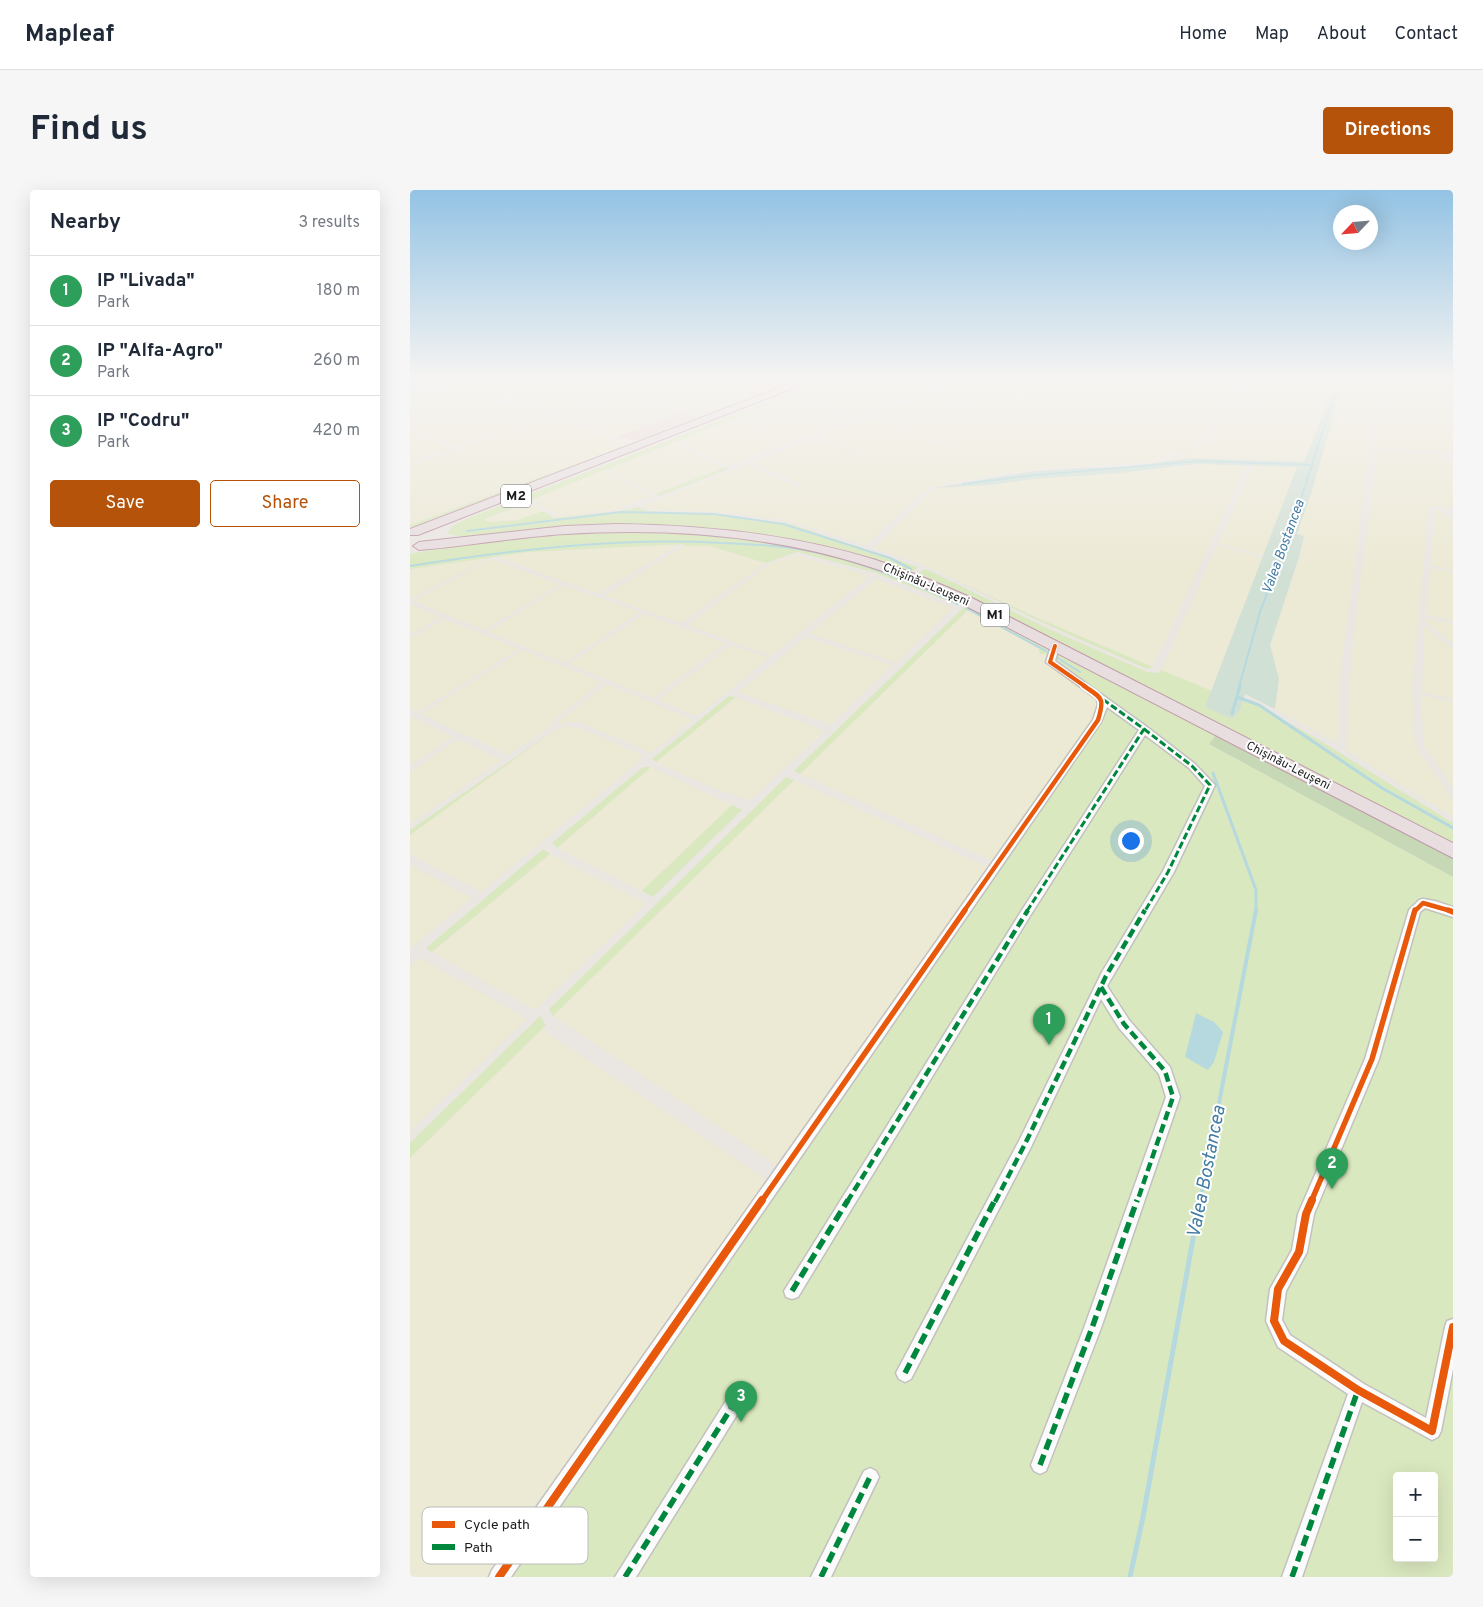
<!DOCTYPE html>
<meta charset="utf-8">
<style>
body{margin:0;font-family:Overpass,sans-serif;background:#f6f6f7;color:#1f2937}
.controls{position:absolute;right:15px;bottom:15px;display:grid;overflow:hidden;border-radius:5px;box-shadow:0 5px 20px #0002}
.controls button{width:45px;height:45px;display:grid;place-items:center;padding:0;border:0;border-bottom:1px solid #e0e1e3;background:#fff;color:#1f2937;font:25px sans-serif}
.compass{position:absolute;left:923px;top:15px;width:45px;height:45px;border-radius:50%;background:#fff;box-shadow:0 5px 20px #0002;rotate:244deg}
.you{position:absolute;left:720px;top:650px;width:18px;height:18px;margin:-12px;border:4px solid #fff;border-radius:50%;background:#1a73e8;box-shadow:0 0 0 8px #1a73e833}
.badge{display:grid;place-items:center;width:32px;height:32px;border-radius:50%;background:#b45309;color:#fff;font-size:16px;font-weight:700}
.pin{position:absolute;translate:-50% -41px;filter:drop-shadow(0 1px 2px #0008)}
.pin::after{content:'';position:absolute;top:26px;width:18px;height:15px;background:inherit;clip-path:polygon(0 0,100% 0,50% 100%)}
.list{margin:0;padding:0;list-style:none}
h2{display:flex;justify-content:space-between;align-items:center;height:65px;margin:0;padding:0 20px;font-size:21px}
h2 small{font-size:16px;font-weight:400;color:#747a83}
.list li{display:grid;grid-template-columns:32px 1fr auto;gap:15px;align-items:center;box-sizing:border-box;height:70px;padding:0 20px;border-top:1px solid #e0e1e3}
.list b{display:block;font-size:19px;white-space:nowrap}
.list p{margin:0;font-size:16px;white-space:nowrap;color:#747a83}
.list em{font-size:16px;font-style:normal;color:#747a83}
.actions{display:flex;gap:10px;padding:15px 20px}
.actions a{flex:1;padding:11px 0;border:1px solid #b45309;border-radius:5px;text-align:center;font-size:18px;color:#b45309}
.actions .main{background:#b45309;color:#fff}
.map{position:relative;flex:none;width:1043px;height:1387px;overflow:hidden;border-radius:5px}
header{display:flex;align-items:center;gap:30px;box-sizing:border-box;height:70px;padding:0 25px;background:#fff;border-bottom:1px solid #e0e1e3}
header strong{font-size:24px}
nav{display:flex;gap:28px;margin-inline-start:auto;font-size:18px}
.intro{display:flex;align-items:center;justify-content:space-between;box-sizing:border-box;height:120px;padding:0 30px}
h1{margin:0;font-size:35px}
.button{padding:12px 22px;border-radius:5px;background:#b45309;color:#fff;font-size:18px;font-weight:700}
main{display:flex;gap:30px;padding:0 30px}
aside{flex:1;background:#fff;border-radius:5px;box-shadow:0 5px 20px #0002}
.map>svg:first-child{display:block}
.commercial{fill:#edd8d8}
.farmland{fill:#ece9d4}
.grass{fill:#dae8bf;fill-rule:evenodd}
.forest{fill:#c7d8b7}
.wetland{fill:#d1e0d5}
.water{fill:#b5d9de}
.lines{fill:none;stroke-linecap:round;stroke-linejoin:round}
.stream-far3{stroke:#b5d9de;stroke-width:2}
.stream-far2{stroke:#b5d9de;stroke-width:3}
.stream-far1{stroke:#b5d9de;stroke-width:4}
.stream{stroke:#b5d9de;stroke-width:5}
.street-casing{stroke:#c2c1bf;stroke-width:3}
.highway-casing{stroke:#bf9aa8;stroke-width:2}
.street{fill:#fcfbfb;fill-rule:evenodd}
.highway{fill:#e8dddf;fill-rule:evenodd}
.quiet-far2{stroke:#00873e;stroke-width:3;stroke-dasharray:7 3;stroke-linecap:butt}
.quiet-far1{stroke:#00873e;stroke-width:4.5;stroke-dasharray:9 4.5;stroke-linecap:butt}
.quiet{stroke:#00873e;stroke-width:5.5;stroke-dasharray:11 5.5;stroke-linecap:butt}
.cycleway-far3-casing{stroke:#fff;stroke-width:5.5}
.cycleway-far2-casing{stroke:#fff;stroke-width:8}
.cycleway-far1-casing{stroke:#fff;stroke-width:9}
.cycleway-casing{stroke:#fff;stroke-width:11}
.cycleway-far3{stroke:#e8590c;stroke-width:4}
.cycleway-far2{stroke:#e8590c;stroke-width:4.5}
.cycleway-far1{stroke:#e8590c;stroke-width:5.5}
.cycleway{stroke:#e8590c;stroke-width:8}
.labels{text-anchor:middle;dominant-baseline:central;stroke-width:4;stroke-linejoin:round;paint-order:stroke}
.far-street-label{font-size:12px;fill:#1b1b1b;stroke:#fff}
.shield{fill:#fff;stroke:#5f5f5f;stroke-width:1}
.shield-label{font-size:14px;font-weight:bold;fill:#1b1b1b}
.far-water-label{font-size:14px;font-style:italic;fill:#437ca3;stroke:#fff}
.near-water-label{font-size:19px;font-style:italic;fill:#437ca3;stroke:#fff}
.key{fill:#fff;stroke:#bbb;stroke-width:1}
.key-label{font-size:14px;fill:#1b1b1b}
</style>
<header>
<strong>Mapleaf</strong>
<nav><a>Home</a><a>Map</a><a>About</a><a>Contact</a></nav>
</header>
<div class="intro"><h1>Find us</h1><a class="button">Directions</a></div>
<main>
<aside>
<h2>Nearby<small>3 results</small></h2>
<ul class="list">
<li><span class="badge" style="background:#2e9e5b">1</span><div><b>IP &quot;Livada&quot;</b><p>Park</p></div><em>180 m</em></li>
<li><span class="badge" style="background:#2e9e5b">2</span><div><b>IP &quot;Alfa-Agro&quot;</b><p>Park</p></div><em>260 m</em></li>
<li><span class="badge" style="background:#2e9e5b">3</span><div><b>IP &quot;Codru&quot;</b><p>Park</p></div><em>420 m</em></li>
</ul>
<div class="actions"><a class="main">Save</a><a>Share</a></div>
</aside>
<div class="map">
<svg width="1043" height="1387" viewBox="0 0 1043 1387">
<rect width="100%" height="100%" fill="#eae6e2"/>
<!-- commercial -->
<g class="commercial">
<polygon points="359,190 386,190 345,206 331,200"/>
<polygon points="270,223 285,228 226,251 206,247"/>
</g>
<!-- farmland -->
<g class="farmland">
<polygon points="61,190 119,190 171,211 176,210 127,190 234,190 238,192 148,222 34,198"/>
<polygon points="250,190 294,190 342,207 288,227 216,202"/>
<polygon points="300,190 359,190 331,200"/>
<polygon points="420,190 451,190 496,207 446,226 385,203"/>
<polygon points="456,190 540,190 499,206"/>
<polygon points="554,190 584,190 650,211 651,209 589,190 833,190 823,201 808,211 805,215 815,220 789,252 768,262 739,272 613,280 519,297 456,355 380,331 321,323 240,319 233,316 338,274 388,297 392,295 343,272 404,248 455,269 458,267 408,247 459,227 544,257 546,256 463,226 516,205 600,233 602,232 519,204"/>
<polygon points="845,190 926,190 910,231 816,212"/>
<polygon points="934,190 979,190 959,241 960,258 931,480 928,554 865,519 869,489 860,455 889,367 894,346 886,344"/>
<polygon points="986,190 1043,190 1043,210 983,199"/>
<polygon points="19,198 40,202 141,224 45,257 0,235 0,204"/>
<polygon points="981,200 1043,212 1043,262 967,258 965,242"/>
<polygon points="213,203 270,223 206,247 150,224"/>
<polygon points="382,205 442,228 386,250 328,226"/>
<polygon points="826,217 909,233 894,272 780,268 755,271 792,254 819,221"/>
<polygon points="144,226 218,255 0,335 0,275"/>
<polygon points="326,227 382,251 319,276 266,250"/>
<polygon points="0,238 40,259 0,272"/>
<polygon points="263,252 315,277 246,304 197,279"/>
<polygon points="968,261 1024,263 1043,274 1043,317 1035,319 1029,315 1019,317 1002,500 1005,555 1043,610 1043,627 936,560 940,483 948,407"/>
<polygon points="800,273 837,275 743,477 634,431 514,375 464,358 524,298 580,295 623,289 711,283"/>
<polygon points="843,275 888,277 855,366 808,353"/>
<polygon points="195,280 242,306 207,319 148,327 121,309"/>
<polygon points="120,312 133,321 108,330 77,332 74,329"/>
<polygon points="1027,319 1043,329 1043,380 1020,375 1025,321"/>
<polygon points="268,355 188,404 84,366 124,362"/>
<polygon points="807,355 853,368 802,501 751,480"/>
<polygon points="273,356 300,356 356,373 271,433 194,406"/>
<polygon points="385,365 460,386 361,466 277,435 361,373"/>
<polygon points="74,368 77,369 0,409 0,380"/>
<polygon points="81,369 150,394 74,440 3,411"/>
<polygon points="1020,378 1043,382 1043,431 1015,425"/>
<polygon points="466,389 543,418 487,473 399,443"/>
<polygon points="154,395 230,422 155,473 77,442"/>
<polygon points="0,414 31,427 0,445"/>
<polygon points="558,420 629,458 630,464 637,464 634,473 676,500 687,513 683,527 582,671 390,584"/>
<polygon points="234,424 316,453 243,508 158,474"/>
<polygon points="1015,428 1043,434 1043,453 1015,432"/>
<polygon points="35,429 109,459 8,522 0,518 0,448"/>
<polygon points="1014,436 1043,459 1043,509 1012,502"/>
<polygon points="396,447 482,475 421,535 328,502"/>
<polygon points="321,455 359,468 287,526 247,510"/>
<polygon points="113,460 192,492 144,530 141,537 98,565 11,524"/>
<polygon points="197,494 283,530 241,563 171,533 159,532 148,535 150,530"/>
<polygon points="1011,505 1043,512 1043,598 1014,556"/>
<polygon points="326,507 415,541 340,610 303,598 246,572"/>
<polygon points="0,526 43,547 0,575"/>
<polygon points="157,536 170,539 194,548 228,563 232,567 230,571 71,702 0,664 0,645 145,540"/>
<polygon points="48,549 92,570 0,634 0,582"/>
<polygon points="241,577 322,615 232,701 147,658"/>
<polygon points="384,590 578,677 367,976 143,826"/>
<polygon points="140,664 237,713 125,820 22,762"/>
<polygon points="0,675 62,708 0,759"/>
<polygon points="10,768 117,829 0,941 0,776"/>
<polygon points="132,839 357,990 77,1387 0,1387 0,968"/>
</g>
<!-- grass -->
<g class="grass">
<polygon points="386,190 393,190 231,251 226,251"/>
<path d="M413,190H420L118,311L120,312L74,329L78,332L108,330L133,321L144,328L218,320L228,317L238,321L303,324L378,333L508,377L502,382L390,351L341,343L285,337L251,336L55,347L38,344C40,334 53,331 61,327Z"/>
<polygon points="218,255 214,259 0,338 0,335"/>
<polygon points="315,277 319,279 250,306 246,304"/>
<path d="M228,340C257,342 287,342 316,345C398,355 475,379 550,413L548,415L467,383L387,362L356,373L300,356H273L275,354L120,362L0,379V364C77,349 150,344 228,340Z"/>
<polygon points="516,379 639,439 737,482 748,483 751,480 802,501 796,517 822,529 830,521 834,508 906,548 1043,633 1043,656 680,470 634,444 508,383"/>
<polygon points="543,389 634,431 743,477 737,479 640,436"/>
<polygon points="555,416 630,454 639,461 637,464 630,464 629,458 558,420 390,584 384,581"/>
<path d="M649,465L666,472L806,545L799,554L1043,687V1387H77L683,527L687,513L684,508L687,502L644,472V467ZM987,1286H1024V1368H987Z"/>
<polygon points="319,506 326,507 246,572 242,569"/>
<polygon points="145,540 0,645 0,640"/>
<polygon points="233,577 241,577 147,658 142,653"/>
<polygon points="376,587 384,590 143,826 139,819"/>
<polygon points="322,615 332,620 243,707 232,701"/>
<polygon points="133,659 140,664 22,762 16,758"/>
<polygon points="130,826 136,835 132,839 0,968 0,953"/>
</g>
<!-- forest -->
<polygon class="forest" points="806,545 1043,668 1043,687 799,554"/>
<!-- wetland -->
<polygon class="wetland" points="926,190 934,190 902,301 887,344 894,346 889,367 860,455 869,489 865,519 835,504 830,521 822,529 795,517 887,277 786,274 711,283 623,289 580,295 524,298 617,282 667,278 718,277 780,268 894,272"/>
<!-- water -->
<polygon class="water" points="786,823 804,832 813,842 804,872 798,880 775,867"/>
<g class="lines">
<!-- stream-far3 -->
<g class="stream-far3">
<polyline points="0,200 41,190"/>
<polyline points="553,294 615,286 789,271 903,275"/>
<polyline points="57,341 211,322 304,324 373,334 480,368 501,379"/>
<path d="M0,376C103,360 208,347 312,353C345,354 378,356 410,363C458,374 503,393 548,414"/>
<polyline points="556,418 636,461"/>
<polyline points="646,467 670,482"/>
<polyline points="829,497 850,422 881,340 929,190"/>
</g>
<!-- stream-far2 -->
<g class="stream-far2">
<polyline points="827,507 849,515 972,598 1043,638"/>
<polyline points="822,524 830,496"/>
<polyline points="803,583 846,700 846,721"/>
</g>
<!-- stream-far1 -->
<polyline class="stream-far1" points="790,1012 846,720"/>
<!-- stream -->
<polyline class="stream" points="720,1387 733,1327 790,1010"/>
<!-- street casing -->
<g class="street-casing">
<g id="street">
<polygon points="645,453 649,456 645,471 737,537 785,574 805,595 764,682 697,796 719,830 760,877 770,907 691,1138 636,1281 630,1284 624,1281 621,1275 674,1138 756,907 749,884 709,838 691,809 620,959 501,1189 495,1192 489,1189 486,1183 610,949 692,782 753,681 795,596 779,578 735,545 620,726 388,1107 382,1109 376,1107 374,1101 612,720 729,540 697,517 691,532 101,1387 79,1387 82,1380 683,530 688,515 687,509 636,472 641,456"/>
<polygon points="1013,709 1025,711 1043,717 1043,727 1015,718 1010,722 969,869 904,1024 897,1062 876,1101 872,1130 880,1145 954,1194 1016,1228 1035,1137 1037,1131 1043,1129 1043,1179 1031,1241 1028,1247 1022,1250 952,1212 892,1387 872,1387 938,1204 868,1157 856,1131 860,1099 882,1060 888,1024 955,869 999,720 1009,710"/>
<polygon points="332,1192 338,1195 341,1201 338,1207 226,1387 205,1387 326,1195"/>
<polygon points="460,1278 466,1281 469,1287 421,1387 401,1387 454,1281"/>
</g>
</g>
<!-- highway casing -->
<g class="highway-casing">
<g id="highway">
<polygon points="390,190 404,190 8,345 0,345 0,339"/>
<path d="M207,334C295,335 382,344 466,370C499,381 531,394 562,408L1043,653V668L552,414C521,400 490,386 457,376C360,345 257,338 156,344C107,347 58,356 9,360L3,356L9,352L155,336Z"/>
</g>
</g>
<!-- street -->
<use href="#street" class="street"/>
<!-- highway -->
<use href="#highway" class="highway"/>
<!-- quiet-far2 -->
<g class="quiet-far2">
<polyline points="734,539 782,576 800,595 758,682 735,721"/>
<polyline points="617,721 734,539 691,508"/>
</g>
<!-- quiet-far1 -->
<g class="quiet-far1">
<polyline points="691,797 714,834 755,881 763,907 727,1012"/>
<polyline points="437,1012 618,720"/>
<polyline points="585,1012 615,954 696,786 735,720"/>
</g>
<!-- quiet -->
<g class="quiet">
<polyline points="382,1101 438,1010"/>
<polyline points="495,1183 585,1010"/>
<polyline points="630,1275 682,1138 727,1010"/>
<polyline points="215,1387 332,1201"/>
<polyline points="411,1387 460,1287"/>
<polyline points="882,1387 948,1200"/>
</g>
<!-- cycleway-far3 casing -->
<g class="cycleway-far3-casing">
<polyline id="cycleway-far3" points="645,456 640,472 676,497"/>
</g>
<!-- cycleway-far2 casing -->
<g class="cycleway-far2-casing">
<g id="cycleway-far2">
<path d="M554,721L688,530C695,508 692,508 674,496"/>
<polyline points="1005,721 1013,713 1041,721"/>
</g>
</g>
<!-- cycleway-far1 casing -->
<g class="cycleway-far1-casing">
<g id="cycleway-far1">
<polyline points="1038,720 1043,722"/>
<polyline points="351,1012 555,720"/>
<polyline points="901,1012 962,869 1005,720"/>
</g>
</g>
<!-- cycleway casing -->
<g class="cycleway-casing">
<g id="cycleway">
<polyline points="902,1010 896,1024 889,1062 868,1099 864,1131 874,1151 948,1200 1022,1241 1043,1137"/>
<polyline points="89,1387 352,1010"/>
</g>
</g>
<!-- cycleway-far3 -->
<use href="#cycleway-far3" class="cycleway-far3"/>
<!-- cycleway-far2 -->
<use href="#cycleway-far2" class="cycleway-far2"/>
<!-- cycleway-far1 -->
<use href="#cycleway-far1" class="cycleway-far1"/>
<!-- cycleway -->
<use href="#cycleway" class="cycleway"/>
</g>
<!-- sky -->
<linearGradient id="sky" x2="0" y2="1"><stop stop-color="#93c3e4"/><stop offset="0.49" stop-color="#f6f4f2"/><stop offset="1" stop-color="#f6f4f2" stop-opacity="0"/></linearGradient>
<rect width="1043" height="384" fill="url(#sky)"/>
<g class="labels">
<!-- far-street labels -->
<g class="far-street-label">
<text transform="translate(516 395) rotate(23)">Chișinău-Leușeni</text>
<text transform="translate(878 576) rotate(27)">Chișinău-Leușeni</text>
</g>
<!-- shield labels -->
<g class="shield">
<rect x="91" y="294.5" width="30" height="23" rx="4"/>
<rect x="571" y="413.5" width="28" height="23" rx="4"/>
</g>
<g class="shield-label">
<text x="106" y="306">M2</text>
<text x="585" y="425">M1</text>
</g>
<!-- far-water labels -->
<g class="far-water-label">
<text transform="translate(874 357) rotate(-70)">Valea Bostancea</text>
</g>
<!-- near-water labels -->
<g class="near-water-label">
<text transform="translate(797 982) rotate(-79)">Valea Bostancea</text>
</g>
</g>
<!-- legend -->
<rect x="12" y="1317" width="166" height="57" rx="8" class="key"/>
<rect x="22" y="1331" width="23" height="7" fill="#e8590c"/>
<rect x="22" y="1354" width="23" height="6" fill="#00873e"/>
<g class="key-label">
<text x="54" y="1339">Cycle path</text>
<text x="54" y="1362">Path</text>
</g>
</svg>
<div class="controls">
<button>+</button>
<button>−</button>
</div>
<svg class="compass" viewBox="-18 -18 36 36"><path d="M0-13l5 13h-10z" fill="#e53935"/><path d="M0 13l5-13h-10z" fill="#747a83"/></svg>
<div class="you"></div>
<div class="pin badge" style="left:639px;top:855px;background:#2e9e5b">1</div>
<div class="pin badge" style="left:922px;top:999px;background:#2e9e5b">2</div>
<div class="pin badge" style="left:331px;top:1232px;background:#2e9e5b">3</div>
</div>
</main>
